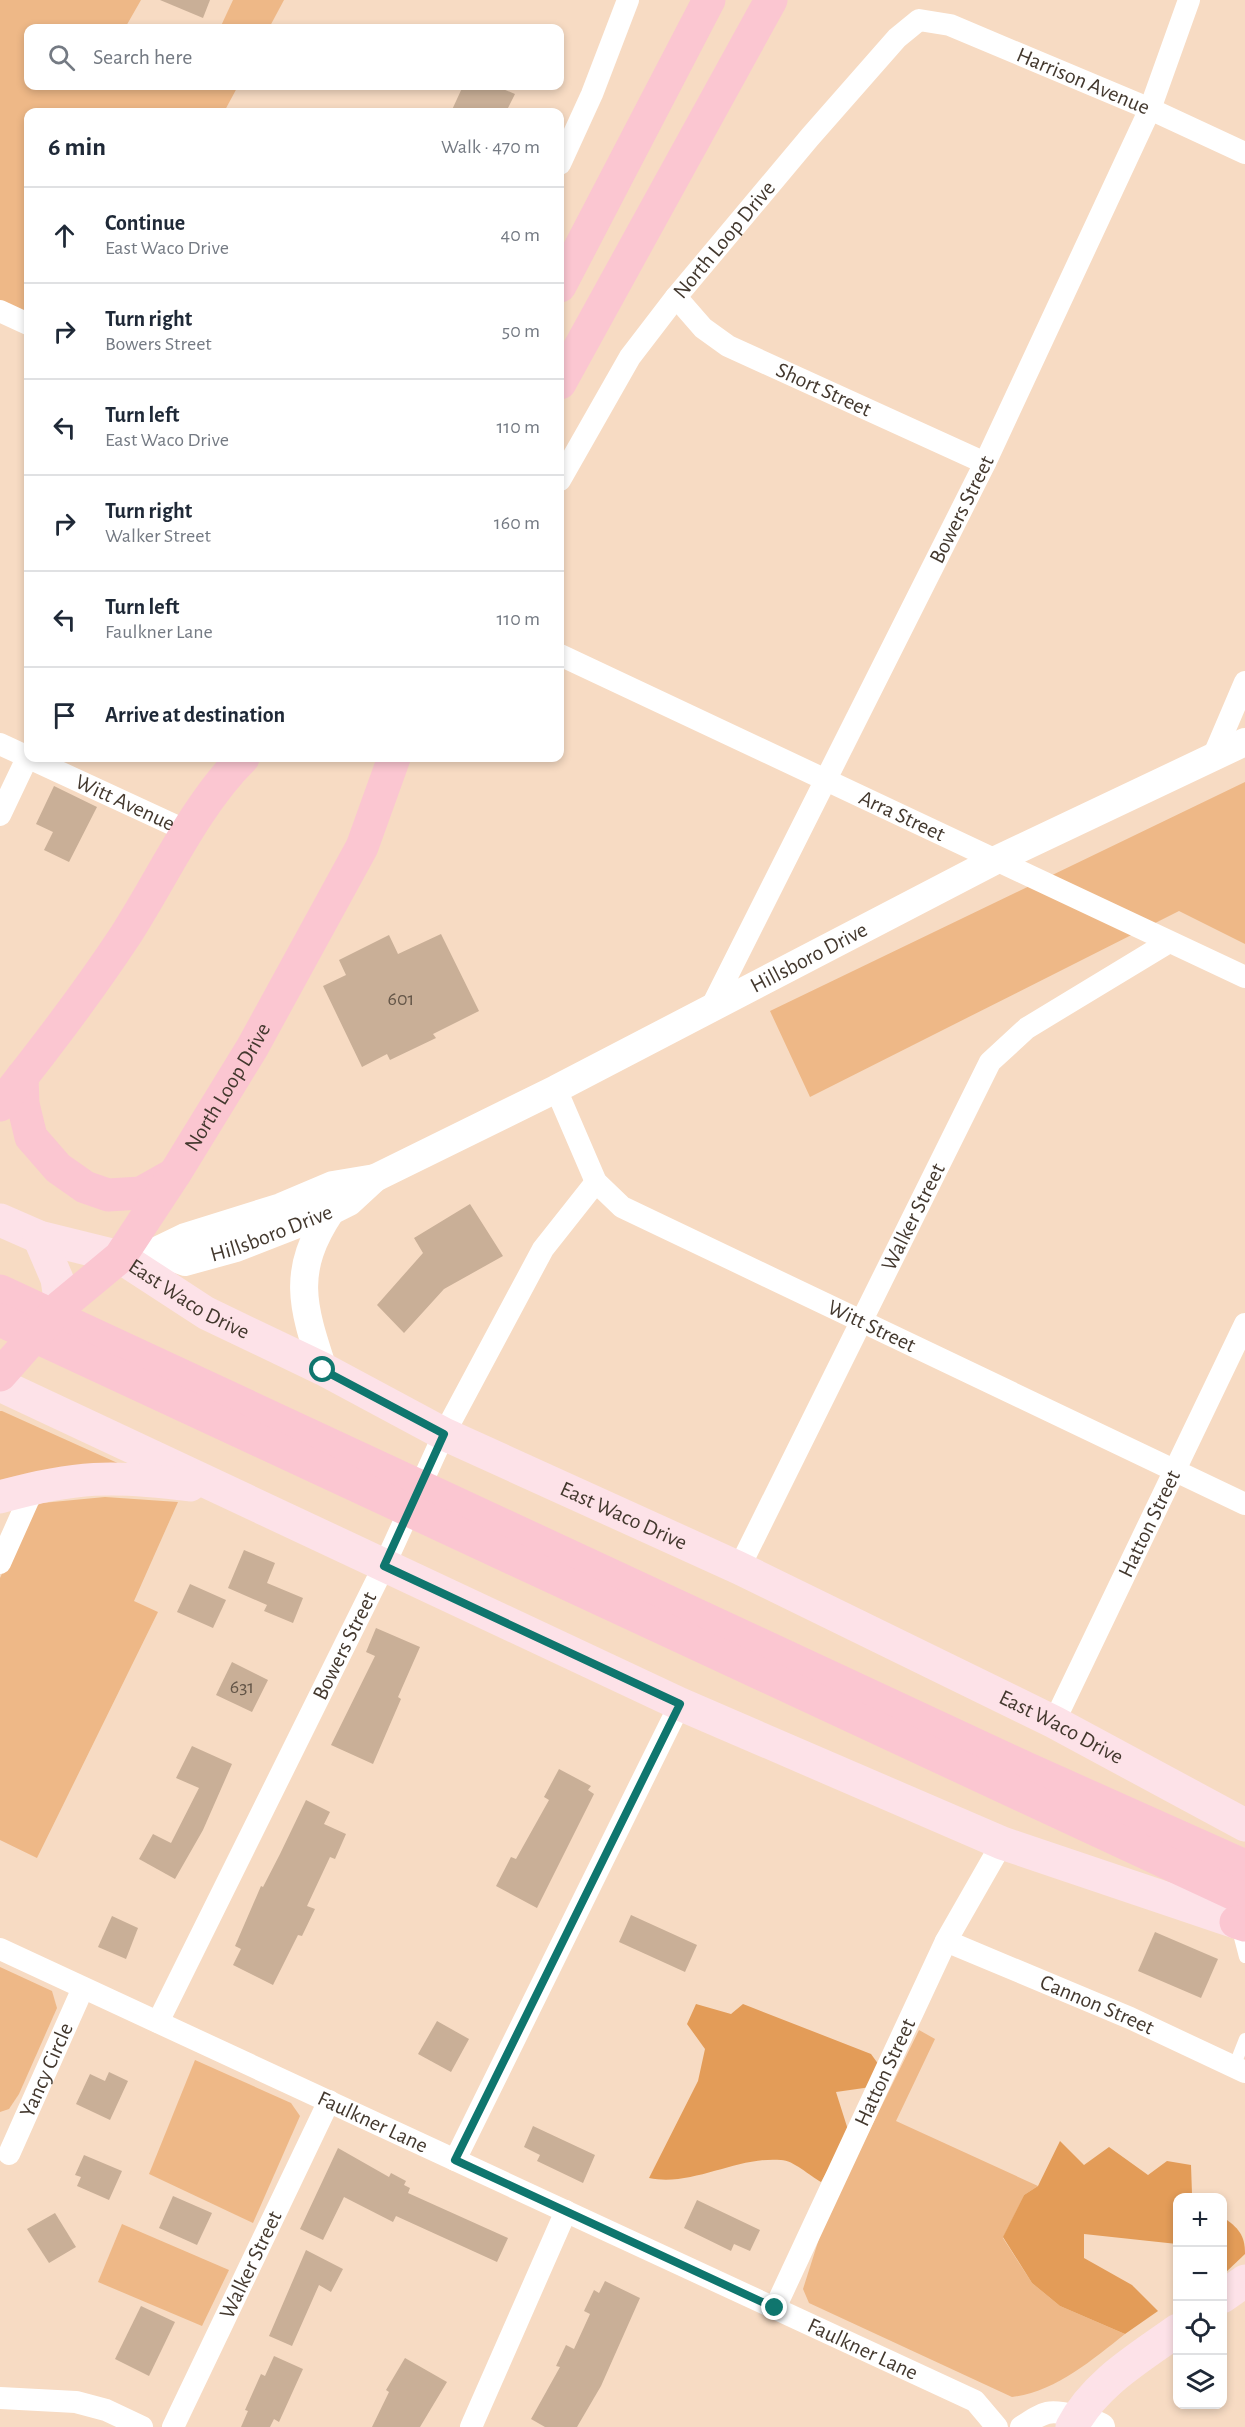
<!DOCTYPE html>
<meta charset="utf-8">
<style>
body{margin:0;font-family:"Alegreya Sans",sans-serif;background:#f6f6f7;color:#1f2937}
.controls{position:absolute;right:18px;bottom:18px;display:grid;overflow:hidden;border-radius:12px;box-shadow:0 3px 9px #0003}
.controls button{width:54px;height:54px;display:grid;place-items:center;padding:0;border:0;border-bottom:2px solid #e0e1e3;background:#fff;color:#1f2937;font:30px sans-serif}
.stop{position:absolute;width:18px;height:18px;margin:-14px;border:4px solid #0f766e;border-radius:50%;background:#fff}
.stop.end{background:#0f766e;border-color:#fff;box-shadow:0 2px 6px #0008}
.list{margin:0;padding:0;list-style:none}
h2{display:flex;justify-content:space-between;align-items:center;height:78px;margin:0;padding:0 24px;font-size:26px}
h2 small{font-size:20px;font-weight:400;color:#747a83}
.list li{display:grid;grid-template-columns:39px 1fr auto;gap:18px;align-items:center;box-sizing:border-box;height:96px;padding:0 24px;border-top:2px solid #e0e1e3}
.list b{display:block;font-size:22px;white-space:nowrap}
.list p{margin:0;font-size:20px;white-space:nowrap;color:#747a83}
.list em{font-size:20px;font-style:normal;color:#747a83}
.icon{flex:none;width:33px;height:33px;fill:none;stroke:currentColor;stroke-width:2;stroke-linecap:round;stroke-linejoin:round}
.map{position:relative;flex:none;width:1245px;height:2427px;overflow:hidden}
.search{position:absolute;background:#fff;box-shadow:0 3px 9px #0003;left:24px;top:24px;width:540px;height:66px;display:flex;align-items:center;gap:15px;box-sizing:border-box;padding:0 21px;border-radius:12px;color:#747a83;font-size:22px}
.panel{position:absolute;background:#fff;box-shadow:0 3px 9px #0003;left:24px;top:108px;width:540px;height:654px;border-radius:12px}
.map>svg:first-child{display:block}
.green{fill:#eeb887}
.forest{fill:#e39c58}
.building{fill:#c9af97}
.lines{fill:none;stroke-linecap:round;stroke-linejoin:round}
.service{stroke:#fff;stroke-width:12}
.minor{stroke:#fff;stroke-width:22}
.tertiary{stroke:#fff;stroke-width:28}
.secondary{stroke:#fde2e8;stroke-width:33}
.primary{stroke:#fbc6d1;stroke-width:33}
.route{stroke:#0f766e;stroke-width:8}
.labels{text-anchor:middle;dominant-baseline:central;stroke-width:6;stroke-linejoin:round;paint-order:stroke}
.number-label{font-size:20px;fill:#645648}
.street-label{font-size:22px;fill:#43382e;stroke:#fff}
</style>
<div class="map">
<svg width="1245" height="2427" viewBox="0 0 1245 2427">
<rect width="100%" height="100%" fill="#f7dbc3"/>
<!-- green -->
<g class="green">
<polygon points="0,0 141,0 125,28 28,28 28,86 238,86 224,112 28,112 28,316 0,302"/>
<polygon points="233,0 284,0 269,28 220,28"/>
<polygon points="1245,782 1245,944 1179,911 810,1097 770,1011"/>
<polygon points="0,1411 2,1411 122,1465 0,1485"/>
<polygon points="105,1497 178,1502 134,1601 158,1612 37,1858 0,1840 0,1578 33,1507 42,1503"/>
<polygon points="0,1967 52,1991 57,2008 19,2094 9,2109 0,2112"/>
<path d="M919,2030L935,2039L896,2121L1038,2186L1024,2195L1003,2238L1032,2283L1060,2306L1125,2334C1092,2360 1055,2392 1012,2397L809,2303L803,2289L824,2223Z"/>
<polygon points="195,2060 291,2103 300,2116 253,2223 149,2174"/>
<polygon points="122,2224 229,2270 202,2326 98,2282"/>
</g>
<!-- forest -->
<g class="forest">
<path d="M696,2004L731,2014L743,2004L871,2054L879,2065L871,2087L836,2092L849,2133L821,2182C810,2176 793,2160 781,2160C737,2156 693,2187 649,2178L698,2081L705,2049L687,2024Z"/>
<polygon points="1060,2141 1084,2165 1109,2147 1148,2175 1167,2161 1191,2165 1192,2194 1196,2197 1178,2198 1177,2244 1084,2234 1084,2258 1132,2285 1158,2311 1125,2334 1060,2306 1032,2283 1003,2237 1024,2195 1038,2186"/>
<path d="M1223,2217C1238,2228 1245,2234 1245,2254L1224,2274Z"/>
</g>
<!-- building -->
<g class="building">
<polygon points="160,0 210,0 203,18"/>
<polygon points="463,86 496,86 515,94 506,112 451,112"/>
<polygon points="54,786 97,807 69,862 44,850 53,832 36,824"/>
<polygon points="441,934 479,1011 433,1034 436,1038 390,1060 387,1054 362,1067 323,986 346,975 339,960 389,935 398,954"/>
<polygon points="470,1204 503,1256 444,1289 404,1333 377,1305 423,1253 414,1238"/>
<polygon points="244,1550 275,1563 267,1583 303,1598 293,1623 264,1611 267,1605 228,1588"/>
<polygon points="190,1584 226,1600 213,1628 177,1612"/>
<polygon points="376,1628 420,1647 398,1697 401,1699 373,1764 331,1745 375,1656 366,1652"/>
<polygon points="232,1662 268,1680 252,1712 216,1695"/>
<polygon points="192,1746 232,1764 203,1830 175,1879 139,1859 153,1834 171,1843 199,1788 176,1778"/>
<polygon points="559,1769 591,1786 588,1790 594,1794 537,1908 496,1886 511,1857 516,1859 549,1800 544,1797"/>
<polygon points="306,1800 330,1812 324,1824 346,1834 335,1859 330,1857 307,1906 315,1909 302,1936 298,1935 273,1985 233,1965 241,1949 235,1946 261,1886 263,1887 280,1854"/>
<polygon points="631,1915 697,1945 685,1972 619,1942"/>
<polygon points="112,1916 138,1928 126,1959 98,1947"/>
<polygon points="1155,1932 1218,1959 1201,1998 1138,1971"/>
<polygon points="437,2021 469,2039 451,2072 418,2054"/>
<polygon points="109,2072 128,2081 110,2120 76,2104 90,2074 105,2081"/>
<polygon points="533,2126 595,2155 583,2183 537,2161 540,2155 524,2147"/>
<polygon points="338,2148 389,2177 391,2173 406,2181 404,2185 410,2188 408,2193 508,2238 497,2262 396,2216 393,2222 344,2197 323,2240 300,2229"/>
<polygon points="84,2155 122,2171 109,2200 77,2186 81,2177 75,2175"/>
<polygon points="173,2196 212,2213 197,2245 159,2228"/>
<polygon points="697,2200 760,2230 750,2251 734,2244 731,2251 684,2228"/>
<polygon points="55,2213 76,2247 49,2263 27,2229"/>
<polygon points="306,2250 343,2269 331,2292 319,2285 292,2346 269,2336"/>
<polygon points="605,2281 640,2298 601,2386 577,2427 545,2427 531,2419 560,2367 556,2366 566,2345 574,2349 590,2314 584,2311 594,2290 599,2293"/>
<polygon points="141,2306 175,2322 149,2376 115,2359"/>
<polygon points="274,2356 303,2369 279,2422 274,2419 270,2427 241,2427 248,2411 245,2410 261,2374 265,2376"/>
<polygon points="405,2358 447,2382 420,2427 372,2427 389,2392 386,2390"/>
</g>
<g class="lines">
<!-- service -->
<g class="service">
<polyline points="1237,1926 1245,1957"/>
<polyline points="1234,2067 1245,2039"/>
</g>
<!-- minor -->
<g class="minor">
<polyline points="560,164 592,94 628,0"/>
<path id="s1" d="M676,297L703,328L728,346L985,463"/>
<polyline points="0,311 28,324"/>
<path id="s2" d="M560,480L630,357L676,297L810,137L897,38L919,20L950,25L1150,109L1245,153"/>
<path id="s3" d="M560,655L1245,977"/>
<polyline points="0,744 28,757"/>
<polyline points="1213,757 1245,682"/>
<path id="s4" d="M29,758L189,832"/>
<polyline points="0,815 28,756"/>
<path id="s5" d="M711,1008L985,463L1150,109L1189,0"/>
<path id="s6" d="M556,1089L596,1182L622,1207L1245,1504"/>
<polyline points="0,1563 34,1487"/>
<path id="s7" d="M739,1568L990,1062L1027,1028L1169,942"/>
<path id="s8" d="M1054,1722L1245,1324"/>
<path id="s9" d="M946,1941L1130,2018L1245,2072"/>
<path id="s10" d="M0,1949L975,2401L997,2427"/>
<path id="s11" d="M158,2022L384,1566L444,1434L543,1249L596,1182"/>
<path id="s12" d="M9,2154L83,1988"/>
<polyline points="455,2160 680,1704"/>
<path id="s13" d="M775,2308L946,1941L1002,1843"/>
<polyline points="0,2398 76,2402 106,2410 142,2427"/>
<path id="s14" d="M173,2427L329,2101"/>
<polyline points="471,2427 566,2211"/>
<path d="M1021,2427C1045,2411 1049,2409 1077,2416"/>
</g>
<!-- tertiary -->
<g class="tertiary">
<path id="s15" d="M156,1251L185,1262L236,1248L331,1211L349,1202L375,1178L556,1089L996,860L1245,742"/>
<polyline points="144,1253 156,1251 185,1237 281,1207 333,1185 375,1178"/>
<path d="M323,1369C302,1305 291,1271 331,1211"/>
<polyline points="1077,2416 1101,2427"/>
</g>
<!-- secondary -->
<g class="secondary">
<path id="s16" d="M0,1220L39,1237L120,1257L206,1313L323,1369L444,1434L739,1568L1054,1722L1245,1825"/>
<polyline points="39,1237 57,1279 61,1306"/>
<polyline points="0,1385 680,1704 1002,1843 1236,1922"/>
<path d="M0,1497C74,1476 114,1475 190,1485"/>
<polyline points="1222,2297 1245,2281"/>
<path d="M1072,2427C1094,2384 1139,2358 1178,2330"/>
</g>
<!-- primary -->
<g class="primary">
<polyline points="560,286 709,0"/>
<polyline points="560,383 771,0"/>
<polyline points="22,1077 23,1104 31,1137 58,1168 85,1187 108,1195 141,1193 173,1175"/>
<path d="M0,1105C44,1050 86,995 125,936C162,879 195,805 243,758"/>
<polyline points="0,1291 1028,1769 1245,1866"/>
<polyline points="0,1320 1245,1899"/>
<path id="s17" d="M0,1375L61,1306L120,1257L174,1175L252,1048L362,847L394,758"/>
<polyline points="1236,1922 1245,1925"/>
</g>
</g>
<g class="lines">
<!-- route -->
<polyline class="route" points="323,1370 444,1434 384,1566 680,1704 455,2160 775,2308"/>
</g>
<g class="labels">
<!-- number labels -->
<g class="number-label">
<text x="401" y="999">601</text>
<text x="242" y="1687">631</text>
</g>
<!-- street labels -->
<g class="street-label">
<text stroke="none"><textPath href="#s2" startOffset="762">Harrison Avenue</textPath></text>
<text stroke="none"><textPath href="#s2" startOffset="292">North Loop Drive</textPath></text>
<text stroke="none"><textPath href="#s1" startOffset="177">Short Street</textPath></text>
<text stroke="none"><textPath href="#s5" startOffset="558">Bowers Street</textPath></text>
<text stroke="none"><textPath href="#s4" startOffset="106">Witt Avenue</textPath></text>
<text stroke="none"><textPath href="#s3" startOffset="378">Arra Street</textPath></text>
<text stroke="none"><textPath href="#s15" startOffset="728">Hillsboro Drive</textPath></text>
<text stroke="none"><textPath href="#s17" startOffset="370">North Loop Drive</textPath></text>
<text stroke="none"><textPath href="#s7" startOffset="392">Walker Street</textPath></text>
<text stroke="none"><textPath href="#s15" startOffset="122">Hillsboro Drive</textPath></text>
<text stroke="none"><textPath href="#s16" startOffset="207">East Waco Drive</textPath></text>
<text stroke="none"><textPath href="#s6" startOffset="414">Witt Street</textPath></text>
<text stroke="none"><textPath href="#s16" startOffset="693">East Waco Drive</textPath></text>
<text stroke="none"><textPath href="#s8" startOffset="220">Hatton Street</textPath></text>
<text stroke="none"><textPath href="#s11" startOffset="420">Bowers Street</textPath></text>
<text stroke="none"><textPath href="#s16" startOffset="1179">East Waco Drive</textPath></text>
<text stroke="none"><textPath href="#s9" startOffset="164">Cannon Street</textPath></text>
<text stroke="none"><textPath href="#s12" startOffset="92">Yancy Circle</textPath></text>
<text stroke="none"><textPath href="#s13" startOffset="260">Hatton Street</textPath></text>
<text stroke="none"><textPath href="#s10" startOffset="411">Faulkner Lane</textPath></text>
<text stroke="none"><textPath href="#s14" startOffset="180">Walker Street</textPath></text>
<text stroke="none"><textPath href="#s10" startOffset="951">Faulkner Lane</textPath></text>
</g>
</g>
</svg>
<div class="controls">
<button>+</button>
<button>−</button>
<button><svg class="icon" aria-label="locate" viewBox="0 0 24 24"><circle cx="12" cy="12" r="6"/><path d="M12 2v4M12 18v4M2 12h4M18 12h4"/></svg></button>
<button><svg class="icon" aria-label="layers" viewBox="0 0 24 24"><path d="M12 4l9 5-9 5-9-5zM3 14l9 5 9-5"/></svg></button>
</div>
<div class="stop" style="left:323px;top:1370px"></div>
<div class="stop end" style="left:775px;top:2308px"></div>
<div class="search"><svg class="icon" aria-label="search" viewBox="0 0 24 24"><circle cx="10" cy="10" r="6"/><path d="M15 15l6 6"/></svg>Search here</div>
<section class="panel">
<h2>6 min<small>Walk · 470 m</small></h2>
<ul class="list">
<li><svg class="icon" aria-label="ahead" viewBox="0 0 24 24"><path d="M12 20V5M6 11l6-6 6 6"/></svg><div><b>Continue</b><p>East Waco Drive</p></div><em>40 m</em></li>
<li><svg class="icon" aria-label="right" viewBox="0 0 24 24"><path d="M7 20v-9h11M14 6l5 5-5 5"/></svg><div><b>Turn right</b><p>Bowers Street</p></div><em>50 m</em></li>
<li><svg class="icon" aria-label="left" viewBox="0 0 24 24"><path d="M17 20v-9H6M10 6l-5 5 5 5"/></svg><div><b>Turn left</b><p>East Waco Drive</p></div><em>110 m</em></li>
<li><svg class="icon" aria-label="right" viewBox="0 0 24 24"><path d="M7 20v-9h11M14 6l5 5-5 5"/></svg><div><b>Turn right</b><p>Walker Street</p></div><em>160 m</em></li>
<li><svg class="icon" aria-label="left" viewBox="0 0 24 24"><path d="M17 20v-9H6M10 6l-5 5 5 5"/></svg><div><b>Turn left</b><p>Faulkner Lane</p></div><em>110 m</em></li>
<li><svg class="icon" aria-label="arrive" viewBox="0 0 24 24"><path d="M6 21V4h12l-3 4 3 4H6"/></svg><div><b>Arrive at destination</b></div></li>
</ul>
</section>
</div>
